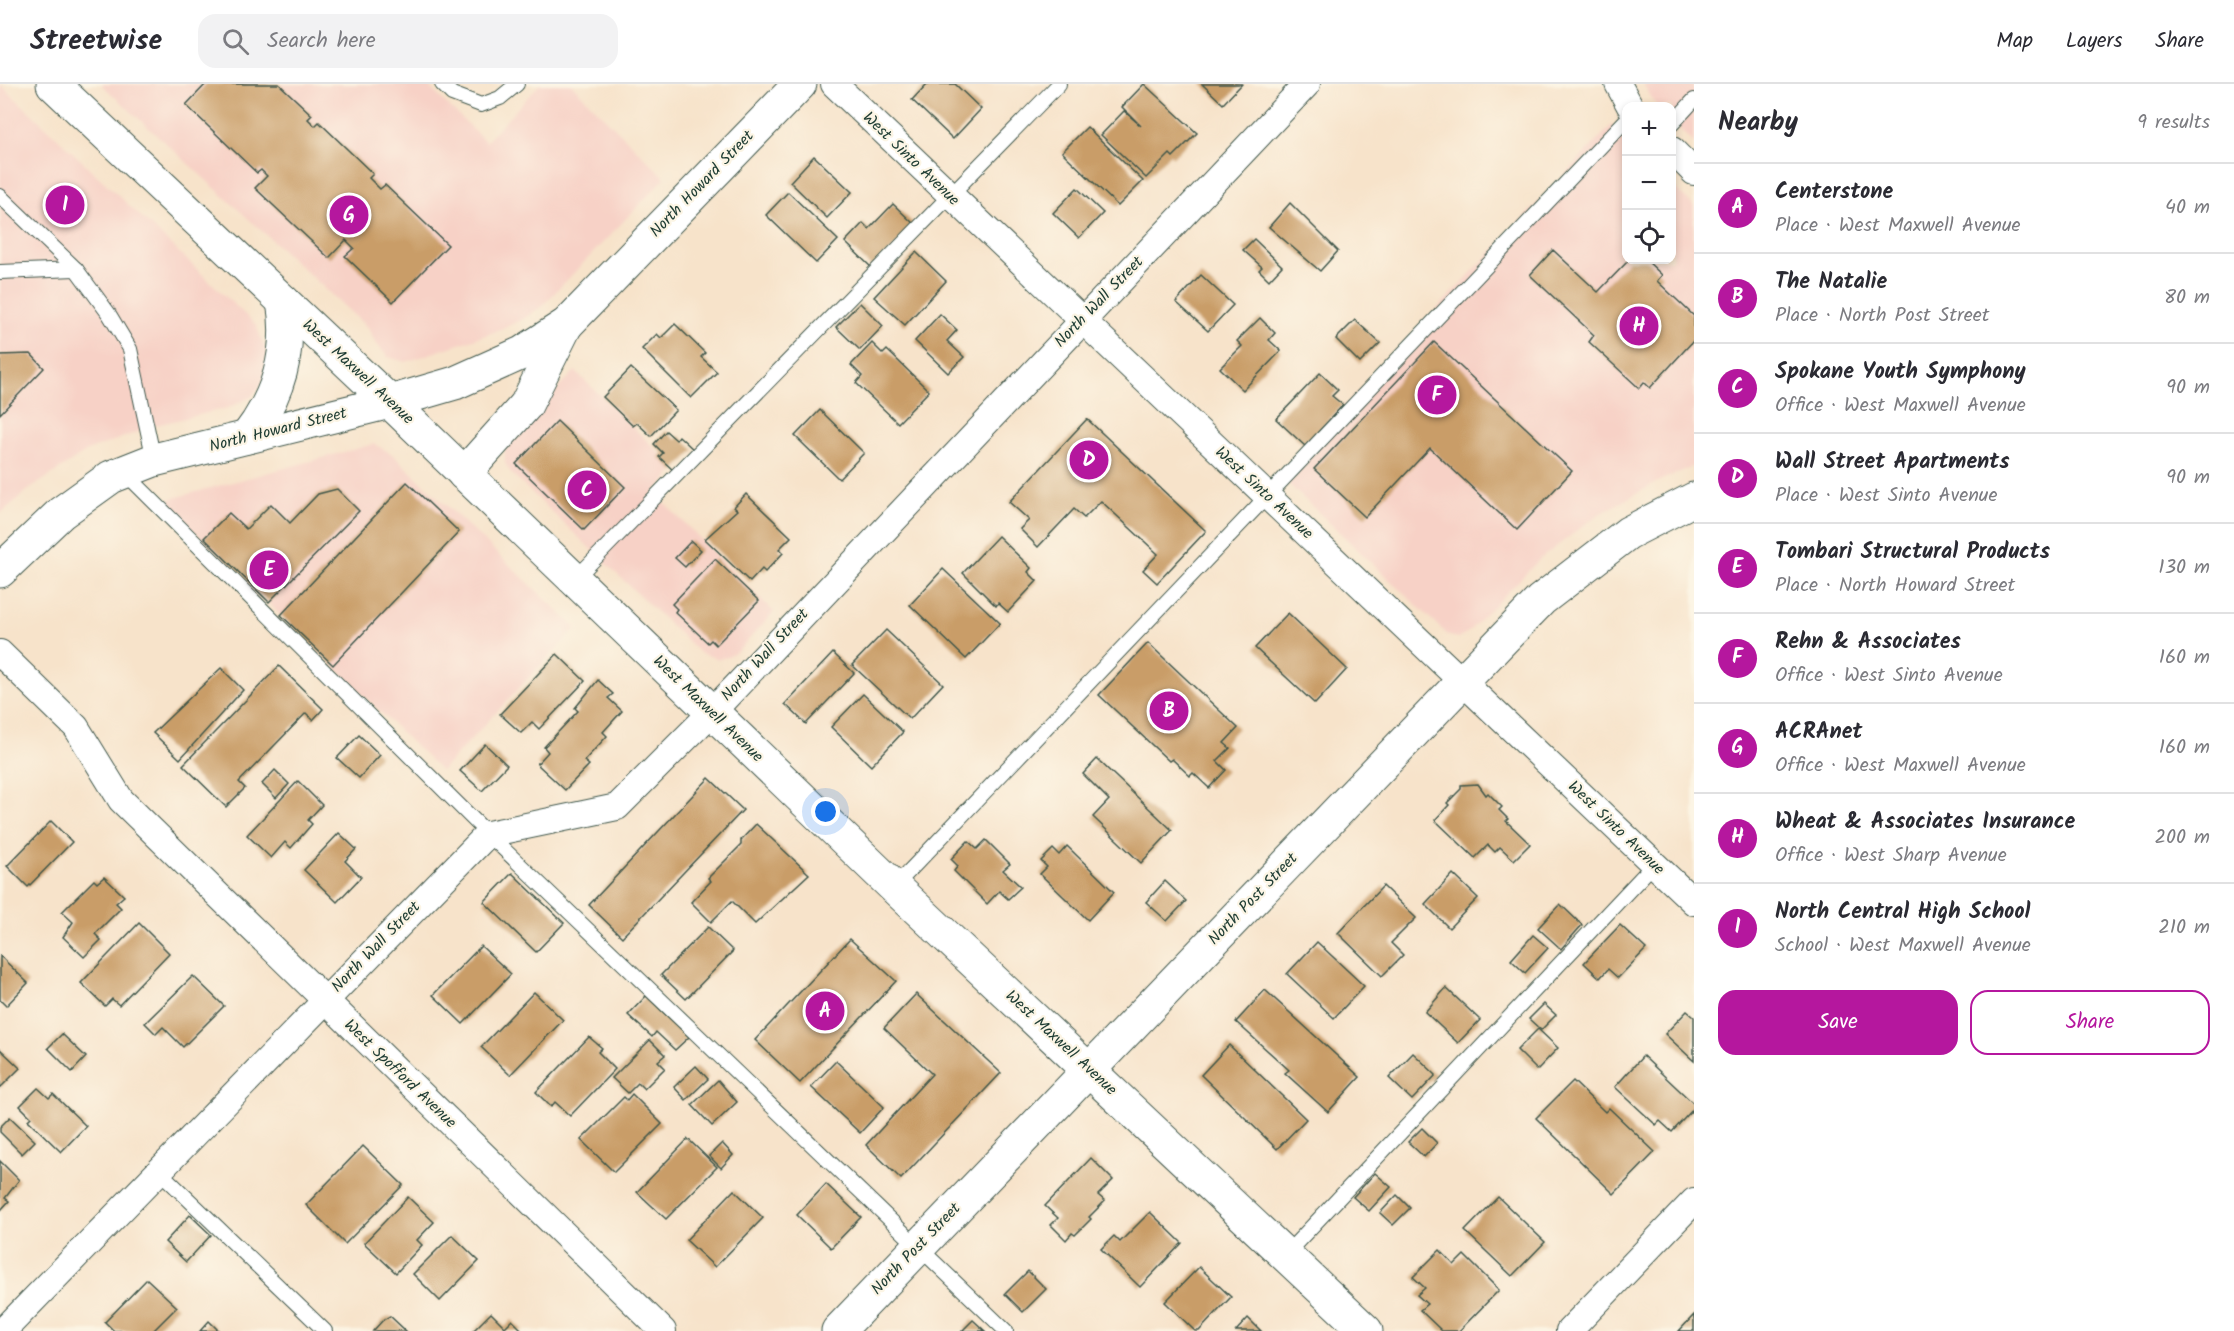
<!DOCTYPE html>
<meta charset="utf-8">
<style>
body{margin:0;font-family:Kalam,sans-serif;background:#f2f2f3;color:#2b2b33}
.controls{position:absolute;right:18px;top:18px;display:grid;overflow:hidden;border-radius:12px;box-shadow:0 3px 9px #0003}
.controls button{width:54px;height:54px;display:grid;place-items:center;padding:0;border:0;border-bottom:2px solid #e1e1e2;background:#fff;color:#2b2b33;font:30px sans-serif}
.you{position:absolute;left:826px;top:728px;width:21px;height:21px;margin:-15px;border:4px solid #fff;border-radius:50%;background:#1a73e8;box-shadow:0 0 0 9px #1a73e833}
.badge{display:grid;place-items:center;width:39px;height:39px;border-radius:50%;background:#b5179e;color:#fff;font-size:20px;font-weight:700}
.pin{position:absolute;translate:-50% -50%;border:3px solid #fff;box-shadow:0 2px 6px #0006}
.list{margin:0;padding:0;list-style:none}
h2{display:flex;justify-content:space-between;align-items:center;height:78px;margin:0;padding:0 24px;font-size:26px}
h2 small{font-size:20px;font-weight:400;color:#7c7c81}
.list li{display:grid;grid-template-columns:39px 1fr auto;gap:18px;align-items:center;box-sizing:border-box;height:90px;padding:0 24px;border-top:2px solid #e1e1e2}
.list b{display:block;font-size:22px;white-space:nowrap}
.list p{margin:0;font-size:20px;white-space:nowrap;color:#7c7c81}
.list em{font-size:20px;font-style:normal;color:#7c7c81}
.actions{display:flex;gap:12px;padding:18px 24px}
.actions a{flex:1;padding:14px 0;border:2px solid #b5179e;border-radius:18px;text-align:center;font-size:21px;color:#b5179e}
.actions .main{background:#b5179e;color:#fff}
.icon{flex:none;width:33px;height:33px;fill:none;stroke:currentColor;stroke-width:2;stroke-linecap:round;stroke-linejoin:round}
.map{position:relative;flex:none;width:1694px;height:1247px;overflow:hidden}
header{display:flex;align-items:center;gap:36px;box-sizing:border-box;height:84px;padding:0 30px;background:#fff;border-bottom:2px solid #e1e1e2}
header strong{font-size:28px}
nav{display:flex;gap:33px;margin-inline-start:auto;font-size:21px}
.search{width:420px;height:54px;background:#f2f2f3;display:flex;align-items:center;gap:15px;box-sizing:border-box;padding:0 21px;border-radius:18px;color:#7c7c81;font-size:22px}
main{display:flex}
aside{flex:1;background:#fff}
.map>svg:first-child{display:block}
.built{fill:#f7d1c6}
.building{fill:#c99d67}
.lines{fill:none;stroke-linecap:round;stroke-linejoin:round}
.lane-casing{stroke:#3f564a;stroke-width:16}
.street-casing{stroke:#3f564a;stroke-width:28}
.secondary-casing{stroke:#3f564a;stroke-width:35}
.lane{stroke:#fff;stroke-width:14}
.street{stroke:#fff;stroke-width:26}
.secondary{stroke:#fff;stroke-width:33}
.labels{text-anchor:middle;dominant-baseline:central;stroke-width:4.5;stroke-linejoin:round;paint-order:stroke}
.street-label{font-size:16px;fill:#1f3d34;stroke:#fcf5e5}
</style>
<header>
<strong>Streetwise</strong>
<div class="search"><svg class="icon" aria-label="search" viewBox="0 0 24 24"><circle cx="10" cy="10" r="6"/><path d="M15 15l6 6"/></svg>Search here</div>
<nav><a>Map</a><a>Layers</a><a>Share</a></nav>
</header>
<main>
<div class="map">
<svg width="1694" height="1247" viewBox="0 0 1694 1247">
<rect width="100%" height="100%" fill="#fcf5e5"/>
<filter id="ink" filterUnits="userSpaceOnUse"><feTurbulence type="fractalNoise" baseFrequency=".0167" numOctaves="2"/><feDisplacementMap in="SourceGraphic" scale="12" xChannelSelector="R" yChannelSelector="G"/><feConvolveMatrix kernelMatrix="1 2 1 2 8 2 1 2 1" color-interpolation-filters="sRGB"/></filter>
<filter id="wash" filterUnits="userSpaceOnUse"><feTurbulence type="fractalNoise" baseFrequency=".008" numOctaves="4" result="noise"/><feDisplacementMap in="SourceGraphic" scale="24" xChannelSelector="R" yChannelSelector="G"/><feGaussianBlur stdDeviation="1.35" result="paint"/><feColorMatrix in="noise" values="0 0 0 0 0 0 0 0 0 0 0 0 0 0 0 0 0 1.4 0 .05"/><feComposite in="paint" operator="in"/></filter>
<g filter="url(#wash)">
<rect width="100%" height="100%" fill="#f7e3ca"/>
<!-- built -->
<g class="built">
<polygon points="0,0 256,241 270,278 264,297 251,313 228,324 156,341 87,367 27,407 0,430"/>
<polygon points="101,0 426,0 486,58 540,0 571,0 665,94 541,223 523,235 497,247 406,278 388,273 375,258 368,244"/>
<polygon points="1643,0 1694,0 1694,59 1672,37 1672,22 1657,22"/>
<polygon points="1612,41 1626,59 1626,176 1672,176 1672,101 1694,122 1694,382 1661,396 1596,432 1540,475 1468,548 1458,554 1449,552 1279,391"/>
<polygon points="575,287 676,385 654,409 774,528 738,567 728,573 718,575 700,569 511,389 505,379 505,365 510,355"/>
<polygon points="374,360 392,370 576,544 441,687 163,417"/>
</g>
<g id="blocks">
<!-- building -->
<g class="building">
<polygon points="206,0 279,0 312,31 308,35 315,42 319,38 373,90 369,94 380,105 385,101 448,161 393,218 345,172 354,164 346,156 329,174 255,104 267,92 261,86 257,89 186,21"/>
<polygon points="927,0 955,0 981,25 953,55 912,16"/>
<polygon points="1144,0 1197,49 1173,73 1170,70 1146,94 1101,51 1124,27 1141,42 1122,23"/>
<polygon points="1202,0 1242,0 1223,20"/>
<polygon points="1087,43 1143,97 1118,122 1062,68"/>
<polygon points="814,72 852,108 827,134 790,98"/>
<polygon points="1077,104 1103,129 1079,154 1053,129"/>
<polygon points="788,108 838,156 816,179 766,131"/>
<polygon points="1290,119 1338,167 1320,187 1269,143"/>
<polygon points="893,120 915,141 873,185 845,158 863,139 869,145"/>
<polygon points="1254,155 1282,182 1269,196 1259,186 1262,183 1243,166"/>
<polygon points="1553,166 1598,208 1629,176 1646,176 1662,191 1657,197 1694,232 1694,256 1650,304 1644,298 1639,304 1589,258 1594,251 1530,191"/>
<polygon points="916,168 946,197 905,241 874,213"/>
<polygon points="1201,191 1233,221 1208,247 1176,218"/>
<polygon points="860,219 883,242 860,266 836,243"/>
<polygon points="940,230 957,246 947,257 964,273 948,289 915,257"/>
<polygon points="1260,234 1275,249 1269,256 1281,267 1243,306 1220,284 1242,262 1237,257"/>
<polygon points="1355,236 1380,259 1360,279 1336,255"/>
<polygon points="675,240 705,269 701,273 717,288 691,314 642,265 657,250 661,254"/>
<polygon points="1434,258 1572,387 1517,446 1430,364 1365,433 1314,385"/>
<polygon points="872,259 883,270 887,266 929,307 898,339 856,299 862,292 851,281"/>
<polygon points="31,270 44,284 0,330 0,271"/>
<polygon points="631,284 676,326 651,352 637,339 633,342 603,313"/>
<polygon points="1320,289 1338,306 1332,312 1343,321 1305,362 1276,335"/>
<polygon points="820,326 864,369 839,395 795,352"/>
<polygon points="1087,335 1206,447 1157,499 1143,486 1158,470 1101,417 1084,434 1074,425 1038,463 1020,445 1029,436 1009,418"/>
<polygon points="557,337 625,403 584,446 516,380"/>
<polygon points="666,347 676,356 679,352 694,366 674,387 659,373 663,369 654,360"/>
<polygon points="407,398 459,448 333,581 281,531"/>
<polygon points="337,405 359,427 269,518 204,454 229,429 246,445 271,420 290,439 318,410"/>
<polygon points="746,410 791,453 779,465 783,469 765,488 762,485 750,498 705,455 737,426 734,423"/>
<polygon points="998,452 1031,484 1028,488 1037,497 1008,528 998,519 996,522 963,489"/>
<polygon points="691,457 701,466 685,483 675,474"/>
<polygon points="715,475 759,517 716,561 711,556 708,559 675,528 677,525 672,520"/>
<polygon points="943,485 1000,539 966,575 910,521"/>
<polygon points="1288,529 1347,585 1315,620 1255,564"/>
<polygon points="886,546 943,600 910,635 852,581"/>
<polygon points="1148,559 1238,644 1224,659 1230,664 1217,677 1226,686 1209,704 1193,689 1190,692 1172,675 1169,677 1099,611"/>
<polygon points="833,569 854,589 806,640 785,620"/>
<polygon points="557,570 585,597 539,645 532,638 521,649 500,630"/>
<polygon points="279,582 323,625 313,636 306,629 239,698 245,704 226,723 183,681"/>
<polygon points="221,584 243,606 180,675 153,649"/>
<polygon points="598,596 613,610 608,614 622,627 603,648 607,652 584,677 589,681 565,706 537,680 548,668 544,663 578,627 575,624"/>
<polygon points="863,610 903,648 871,682 831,643"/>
<polygon points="359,651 380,671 359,694 337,674"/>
<polygon points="485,660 507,681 482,707 460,687"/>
<polygon points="1097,675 1172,746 1141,779 1093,733 1109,716 1083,690"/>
<polygon points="275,686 289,700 276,714 262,700"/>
<polygon points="709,694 743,726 622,853 589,821"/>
<polygon points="298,697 322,721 308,736 312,740 291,764 285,758 271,774 247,751"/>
<polygon points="1478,700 1486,711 1488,709 1502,723 1499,726 1508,735 1506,737 1530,760 1514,776 1500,763 1495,768 1488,761 1475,774 1435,736 1449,721 1447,719 1461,705 1461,701"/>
<polygon points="51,737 72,758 28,803 7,782"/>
<polygon points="756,740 809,790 755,840 732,817 711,838 691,818 711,797 708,794 741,761 741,756"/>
<polygon points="339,749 356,765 345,777 361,793 337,818 304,786"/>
<polygon points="986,756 1010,780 1003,786 1021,803 1008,815 999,807 987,820 954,787 958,782 951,775 968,757 977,765"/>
<polygon points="1067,762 1114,808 1088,836 1040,790 1047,783 1041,777 1053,765 1059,771"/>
<polygon points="512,789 564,839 536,868 484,818"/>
<polygon points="1453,790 1478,814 1449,844 1425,820"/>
<polygon points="104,793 124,812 116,819 121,824 95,850 101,856 84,873 63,853 73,838 62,828 94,796 97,799"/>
<polygon points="1165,797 1186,817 1167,837 1146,818"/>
<polygon points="1383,802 1416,834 1391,859 1403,871 1382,892 1338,849"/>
<polygon points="1560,820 1582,841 1561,865 1538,844"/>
<polygon points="139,839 169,869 119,921 112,915 105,922 81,899"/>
<polygon points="1620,841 1646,865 1618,894 1608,885 1600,894 1584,879"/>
<polygon points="708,843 733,867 686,915 661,891"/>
<polygon points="1533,851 1548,864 1525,889 1511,876"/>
<polygon points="850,855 896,897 800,999 755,956"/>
<polygon points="1317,858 1364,902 1334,934 1287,890"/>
<polygon points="481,862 511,890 463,940 433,911"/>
<polygon points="0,872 28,899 6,922 0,916"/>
<polygon points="193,892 224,922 183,963 163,943 156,950 145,939"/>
<polygon points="1446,904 1480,936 1458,959 1425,928"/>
<polygon points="1265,906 1360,993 1328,1028 1285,989 1289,986 1236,938"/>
<polygon points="534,908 563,936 510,991 481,963"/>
<polygon points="916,910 1001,989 901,1095 866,1061 932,990 884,944"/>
<polygon points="646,912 689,953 675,966 656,948 652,953 628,931"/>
<polygon points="1544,920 1556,931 1541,946 1529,935"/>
<polygon points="1687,927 1694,933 1694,977 1665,950"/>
<polygon points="1538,945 1558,964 1537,986 1517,966"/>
<polygon points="62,950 86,973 72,988 48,964"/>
<polygon points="589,953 602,964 598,968 615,985 570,1032 555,1018 551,1023 536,1008"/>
<polygon points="650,956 665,971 658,977 665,984 644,1005 638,999 628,1009 612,994"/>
<polygon points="1229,961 1306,1035 1277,1065 1201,991"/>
<polygon points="0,965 20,984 0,1004"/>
<polygon points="1413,969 1436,991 1412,1016 1389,994"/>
<polygon points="1643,972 1694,1020 1694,1024 1672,1048 1660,1037 1656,1041 1615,1003"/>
<polygon points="836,977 884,1023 860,1049 811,1003"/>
<polygon points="696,982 708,995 686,1016 674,1003"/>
<polygon points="718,996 737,1018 712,1042 692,1021"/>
<polygon points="1573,997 1605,1028 1609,1024 1655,1068 1614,1110 1536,1034"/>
<polygon points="38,1004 49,1014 53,1010 86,1042 61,1068 28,1036 31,1033 20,1022"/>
<polygon points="632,1010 662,1040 614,1088 581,1056 624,1013 627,1016"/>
<polygon points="10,1033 35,1057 22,1070 0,1048 0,1043"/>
<polygon points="1422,1044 1437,1059 1424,1073 1408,1058"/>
<polygon points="688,1055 717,1083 666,1135 637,1108"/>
<polygon points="722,1059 733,1071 721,1084 709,1072"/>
<polygon points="363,1062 403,1101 345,1160 306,1121"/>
<polygon points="1091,1074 1113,1096 1098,1111 1105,1117 1089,1133 1091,1135 1075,1151 1072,1149 1066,1156 1051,1141 1058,1134 1045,1122"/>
<polygon points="0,1077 19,1096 5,1114 9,1117 0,1127"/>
<polygon points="1375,1089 1391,1103 1369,1127 1353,1113"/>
<polygon points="826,1100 861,1133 831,1164 797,1131"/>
<polygon points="734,1106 763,1134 715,1183 686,1156"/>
<polygon points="1397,1111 1410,1124 1393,1141 1380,1129"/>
<polygon points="408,1113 434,1138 417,1156 422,1161 396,1189 364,1159"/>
<polygon points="1498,1113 1545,1158 1512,1192 1465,1147"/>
<polygon points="1150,1128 1182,1159 1140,1203 1101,1165 1114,1152 1120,1158"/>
<polygon points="190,1131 211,1151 186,1178 165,1158"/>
<polygon points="452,1151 479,1177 440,1217 413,1190"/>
<polygon points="1440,1166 1454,1181 1464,1171 1499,1206 1459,1247 1442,1247 1420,1226 1427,1220 1417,1211 1425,1204 1413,1193"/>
<polygon points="1199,1183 1231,1213 1199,1247 1195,1247 1165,1218"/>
<polygon points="1028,1187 1046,1205 1023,1228 1005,1210"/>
<polygon points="147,1195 177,1223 153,1247 114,1247 105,1238"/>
<polygon points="491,1229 505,1243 512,1236 523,1247 473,1247"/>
<polygon points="1694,1231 1694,1247 1679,1247"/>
<polygon points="390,1232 406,1247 373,1247 383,1236"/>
<polygon points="1248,1234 1261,1247 1236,1247"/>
<polygon points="973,1236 985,1247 962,1247"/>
<polygon points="209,1237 219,1247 200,1247"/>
</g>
</g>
</g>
<g filter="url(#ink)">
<use href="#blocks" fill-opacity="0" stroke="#3f564a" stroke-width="1.5"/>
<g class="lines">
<!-- lane casing -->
<g class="lane-casing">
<g id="lane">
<polyline points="442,0 452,10 481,21 500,14 517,0"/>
<polyline points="1672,40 1694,16"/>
<polyline points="0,112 76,185 109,230 130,265 154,376"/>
<polyline points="0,188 76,185"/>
<polyline points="124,388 488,750 1006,1247"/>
<polyline points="574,496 1059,0"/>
<polyline points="894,803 1626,36"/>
<polyline points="158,1086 325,1247"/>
<polyline points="1285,1171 1654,780"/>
</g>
</g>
<!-- street casing -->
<g class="street-casing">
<g id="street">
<polyline points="834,0 1694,818"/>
<polyline points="1618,0 1630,22"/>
<polyline points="1672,66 1694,88"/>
<polyline points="0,569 76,643 121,716 663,1247"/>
<polyline points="3,1247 488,750 617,723 712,628 1307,0"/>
<polyline points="1569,1247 1694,1117"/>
</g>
</g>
<!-- secondary casing -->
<g class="secondary-casing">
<g id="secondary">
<polyline points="53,0 390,318 894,803 1366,1247"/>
<path d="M247,353C278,313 292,268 283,217"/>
<polyline points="464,390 526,321 566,241"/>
<polyline points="0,487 61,429 111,393 154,376 390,318 455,299 522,269 567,240 800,0"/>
<polyline points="838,1247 1541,516 1628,449 1694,415"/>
</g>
</g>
<!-- lane -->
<use href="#lane" class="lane"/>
<!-- street -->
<use href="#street" class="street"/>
<!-- secondary -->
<use href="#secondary" class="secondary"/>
</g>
</g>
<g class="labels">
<!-- street labels -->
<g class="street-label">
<text transform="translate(911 75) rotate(44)">West Sinto Avenue</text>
<text transform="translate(702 100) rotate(-46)">North Howard Street</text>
<text transform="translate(1099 218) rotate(-46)">North Wall Street</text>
<text transform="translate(358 288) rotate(43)">West Maxwell Avenue</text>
<text transform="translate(278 346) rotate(-14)">North Howard Street</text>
<text transform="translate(1264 409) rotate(43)">West Sinto Avenue</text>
<text transform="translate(765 571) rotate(-47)">North Wall Street</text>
<text transform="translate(708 625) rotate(44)">West Maxwell Avenue</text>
<text transform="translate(1616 744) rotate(44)">West Sinto Avenue</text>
<text transform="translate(1253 815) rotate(-46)">North Post Street</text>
<text transform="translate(376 863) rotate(-46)">North Wall Street</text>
<text transform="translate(1061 959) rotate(43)">West Maxwell Avenue</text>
<text transform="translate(400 990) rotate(44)">West Spofford Avenue</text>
<text transform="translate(916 1165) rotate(-46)">North Post Street</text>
</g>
</g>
</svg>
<div class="controls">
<button>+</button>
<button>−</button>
<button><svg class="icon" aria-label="locate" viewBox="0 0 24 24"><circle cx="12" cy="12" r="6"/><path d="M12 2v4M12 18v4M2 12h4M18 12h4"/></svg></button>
</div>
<div class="you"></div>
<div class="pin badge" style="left:825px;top:927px">A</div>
<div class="pin badge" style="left:1169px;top:627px">B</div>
<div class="pin badge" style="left:587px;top:406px">C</div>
<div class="pin badge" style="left:1089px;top:376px">D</div>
<div class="pin badge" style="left:269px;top:486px">E</div>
<div class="pin badge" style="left:1437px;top:311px">F</div>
<div class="pin badge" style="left:349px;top:131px">G</div>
<div class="pin badge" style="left:1639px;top:242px">H</div>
<div class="pin badge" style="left:65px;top:121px">I</div>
</div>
<aside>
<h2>Nearby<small>9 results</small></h2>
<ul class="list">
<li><span class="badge">A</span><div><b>Centerstone</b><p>Place · West Maxwell Avenue</p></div><em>40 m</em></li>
<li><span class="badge">B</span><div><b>The Natalie</b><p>Place · North Post Street</p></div><em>80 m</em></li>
<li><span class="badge">C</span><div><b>Spokane Youth Symphony</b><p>Office · West Maxwell Avenue</p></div><em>90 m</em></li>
<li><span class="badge">D</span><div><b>Wall Street Apartments</b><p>Place · West Sinto Avenue</p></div><em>90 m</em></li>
<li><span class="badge">E</span><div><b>Tombari Structural Products</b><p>Place · North Howard Street</p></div><em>130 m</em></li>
<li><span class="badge">F</span><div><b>Rehn &amp; Associates</b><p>Office · West Sinto Avenue</p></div><em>160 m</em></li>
<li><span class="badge">G</span><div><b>ACRAnet</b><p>Office · West Maxwell Avenue</p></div><em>160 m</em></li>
<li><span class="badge">H</span><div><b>Wheat &amp; Associates Insurance</b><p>Office · West Sharp Avenue</p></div><em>200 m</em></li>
<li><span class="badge">I</span><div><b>North Central High School</b><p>School · West Maxwell Avenue</p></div><em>210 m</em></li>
</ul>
<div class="actions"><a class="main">Save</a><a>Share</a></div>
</aside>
</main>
